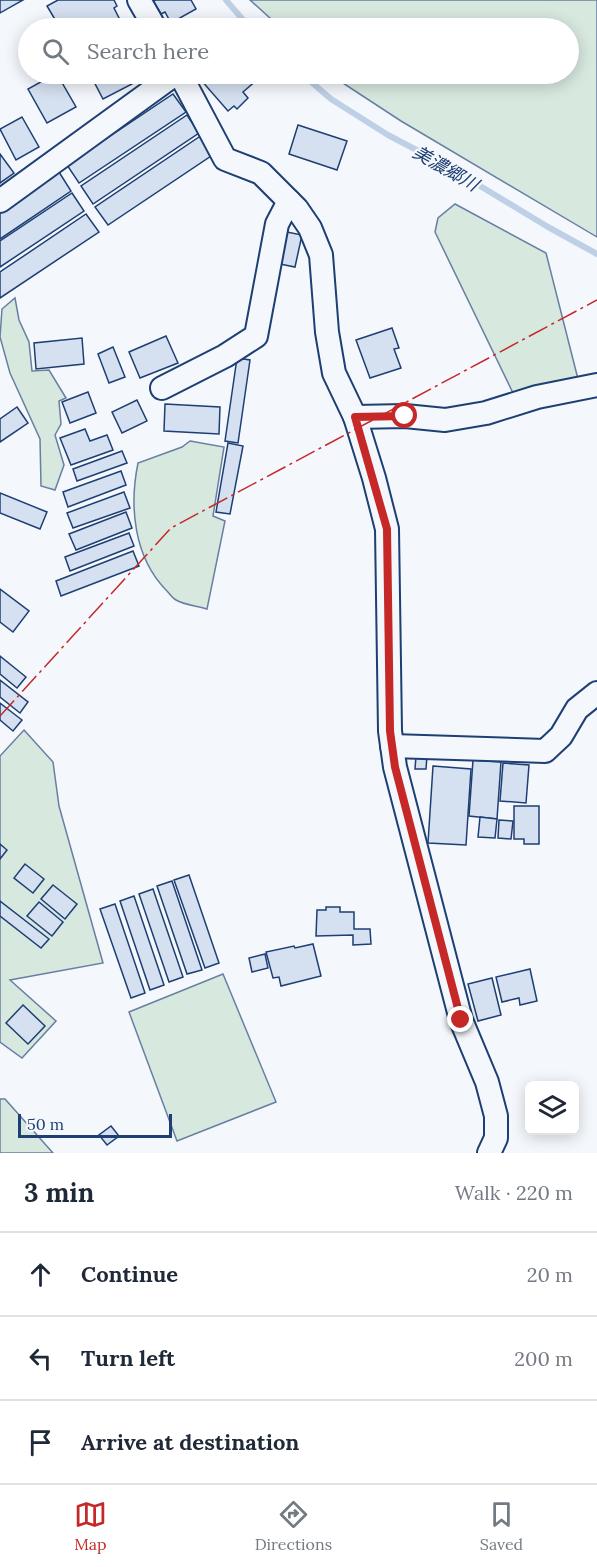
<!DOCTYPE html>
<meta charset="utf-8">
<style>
body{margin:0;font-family:Lora,"Noto Sans JP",serif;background:#f2f2f3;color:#1f2937}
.controls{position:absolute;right:18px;bottom:18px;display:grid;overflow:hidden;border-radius:9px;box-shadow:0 3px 15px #0003}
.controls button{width:54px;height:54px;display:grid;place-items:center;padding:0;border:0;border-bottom:2px solid #e0e1e3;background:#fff;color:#1f2937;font:30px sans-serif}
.scale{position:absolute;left:18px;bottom:15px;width:154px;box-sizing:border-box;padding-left:6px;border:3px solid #1d3f73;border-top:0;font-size:16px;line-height:21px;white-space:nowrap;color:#1d3f73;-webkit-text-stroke:4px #f4f7fb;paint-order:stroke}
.stop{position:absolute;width:18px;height:18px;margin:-14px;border:4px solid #c62828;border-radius:50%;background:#fff}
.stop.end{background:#c62828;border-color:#fff;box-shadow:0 2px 6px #0008}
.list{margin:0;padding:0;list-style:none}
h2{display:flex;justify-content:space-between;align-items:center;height:78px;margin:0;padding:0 24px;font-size:26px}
h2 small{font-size:20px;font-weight:400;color:#747a83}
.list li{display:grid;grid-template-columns:39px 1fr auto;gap:18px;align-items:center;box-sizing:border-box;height:84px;padding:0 24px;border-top:2px solid #e0e1e3}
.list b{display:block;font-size:22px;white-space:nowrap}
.list em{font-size:20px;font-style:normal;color:#747a83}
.icon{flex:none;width:33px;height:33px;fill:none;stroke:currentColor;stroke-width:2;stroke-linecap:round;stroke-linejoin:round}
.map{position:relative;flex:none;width:597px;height:1153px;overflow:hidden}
.search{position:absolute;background:#fff;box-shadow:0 3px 15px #0003;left:18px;right:18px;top:18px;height:66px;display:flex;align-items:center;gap:15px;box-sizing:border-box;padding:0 21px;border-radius:33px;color:#747a83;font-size:22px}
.sheet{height:330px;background:#fff}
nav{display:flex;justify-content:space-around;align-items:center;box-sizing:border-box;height:84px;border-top:2px solid #e0e1e3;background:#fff;font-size:16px;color:#747a83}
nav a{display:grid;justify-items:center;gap:3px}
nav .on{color:#c62828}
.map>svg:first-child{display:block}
.green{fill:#d7e8df;stroke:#687fa3;stroke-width:1.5}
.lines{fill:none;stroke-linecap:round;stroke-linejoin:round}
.stream{stroke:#bed0e5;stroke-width:6}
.building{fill:#d5e0f0;stroke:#1d3f73;stroke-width:1.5}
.minor-casing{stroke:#1d3f73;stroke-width:26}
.minor{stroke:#f4f7fb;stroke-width:22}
.power{stroke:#c62828;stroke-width:1.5;stroke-dasharray:21 4.5 3 4.5;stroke-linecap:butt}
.route{stroke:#c62828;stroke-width:8}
.labels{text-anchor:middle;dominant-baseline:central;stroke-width:4.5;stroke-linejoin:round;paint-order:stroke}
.water-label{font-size:18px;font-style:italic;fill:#1d3f73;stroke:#f4f7fb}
</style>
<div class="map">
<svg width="597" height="1153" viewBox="0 0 597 1153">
<rect width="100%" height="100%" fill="#f4f7fb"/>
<!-- green -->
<g class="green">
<polygon points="250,0 597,0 597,237 401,121 329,74 568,74 568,28 281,28"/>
<polygon points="455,204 546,253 578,379 513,393 435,232 438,218"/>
<polygon points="15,298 19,320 29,342 32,371 49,370 66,398 59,401 61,424 55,435 64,465 55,490 41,486 40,439 10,373 0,337 2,309"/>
<path d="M190,441L224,447L213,516L225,521L207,609C198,606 184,605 176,600C172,598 169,593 166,590C134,557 129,507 138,463L182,447Z"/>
<polygon points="24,730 53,762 59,806 103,963 10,980 56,1021 22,1058 0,1042 0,756"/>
<polygon points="223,974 276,1102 177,1141 129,1012"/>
<polygon points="0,1099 5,1099 53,1153 0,1153"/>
</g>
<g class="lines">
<!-- stream -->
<g class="stream">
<polyline points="226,0 250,28"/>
<polyline points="302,74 331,99 388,135 447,166 548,227 597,254"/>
</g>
</g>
<!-- building -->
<g class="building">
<polygon points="0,0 23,0 0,13"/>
<polygon points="58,0 114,0 117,6 114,8 120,20 105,28 60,28 47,6"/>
<polygon points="156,0 191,0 196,9 171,23 165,12 161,14 153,1"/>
<polygon points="55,74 57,74 76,107 47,123 28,89"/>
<polygon points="95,74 129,74 134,83 103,99 91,76"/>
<polygon points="207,74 253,74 258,79 243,92 248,98 237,109 234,106 228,111 200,79"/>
<polygon points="173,94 186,112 79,183 67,165"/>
<polygon points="187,115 199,133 93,204 81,186"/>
<polygon points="22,117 39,147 16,160 0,129"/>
<polygon points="298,125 347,141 337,170 289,154"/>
<polygon points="202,135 214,154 108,225 95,207"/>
<polygon points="0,154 14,173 0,183"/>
<polygon points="59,172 71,191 0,239 0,212"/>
<polygon points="72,193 84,211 0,267 0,241"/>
<polygon points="86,214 99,232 0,298 0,272"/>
<polygon points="282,231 302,235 295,267 275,263"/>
<polygon points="392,328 399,348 394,349 401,368 370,378 356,340"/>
<polygon points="166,336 178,363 140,378 129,352"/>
<polygon points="82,338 84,364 36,369 34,343"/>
<polygon points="113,347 125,377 109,383 98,354"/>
<polygon points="237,358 250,360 238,443 225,441"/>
<polygon points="88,392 96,413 70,423 62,402"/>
<polygon points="137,400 147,421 122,433 112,412"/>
<polygon points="165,404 220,407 219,434 164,431"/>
<polygon points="17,407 28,423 0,442 0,419"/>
<polygon points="85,429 90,441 107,435 113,450 71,465 60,438"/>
<polygon points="228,443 243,446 230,514 216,512"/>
<polygon points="122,451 127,463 77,481 73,469"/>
<polygon points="121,471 126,485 68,507 63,492"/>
<polygon points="124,492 130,508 73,528 67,513"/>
<polygon points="0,493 47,512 40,529 0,513"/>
<polygon points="126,512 132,528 76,550 69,534"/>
<polygon points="129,533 134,546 70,571 65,557"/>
<polygon points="133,551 139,566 61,596 56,581"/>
<polygon points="0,589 29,611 13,632 0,622"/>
<polygon points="0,656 26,677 17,688 0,674"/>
<polygon points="0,680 28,702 20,713 0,697"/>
<polygon points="0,703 22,720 13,731 0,720"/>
<polygon points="416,756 427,756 426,769 415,769"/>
<polygon points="473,760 501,762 497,819 469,816"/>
<polygon points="503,763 529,765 526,803 500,801"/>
<polygon points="433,766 471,769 466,845 428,843"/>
<polygon points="514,806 539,806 539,844 524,844 524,839 514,839"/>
<polygon points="480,817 497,819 495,838 478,837"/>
<polygon points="499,820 513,821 511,839 498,838"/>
<polygon points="0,844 7,850 0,859"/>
<polygon points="25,864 44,879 33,893 14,878"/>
<polygon points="189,875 219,963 205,968 174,880"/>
<polygon points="172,881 202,970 187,974 157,886"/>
<polygon points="53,885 77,904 65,919 41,899"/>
<polygon points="153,889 183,977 169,982 139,894"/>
<polygon points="134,896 164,985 150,990 120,901"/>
<polygon points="0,901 49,939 41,948 0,916"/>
<polygon points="39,902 63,922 52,936 27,916"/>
<polygon points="115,904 145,993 131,998 100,909"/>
<polygon points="326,907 340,907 340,912 354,912 354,929 370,929 371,944 353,945 353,935 316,936 317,910 326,910"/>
<polygon points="313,944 321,976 281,986 279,977 273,978 266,952 294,946 295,948"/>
<polygon points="265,954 268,968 252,972 249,958"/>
<polygon points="530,969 537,1001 520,1005 519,998 502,1002 496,977"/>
<polygon points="492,978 501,1015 478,1021 468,984"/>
<polygon points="23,1005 45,1026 28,1044 6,1023"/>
<polygon points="111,1126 119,1136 107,1145 99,1135"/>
</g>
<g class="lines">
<!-- minor casing -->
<g class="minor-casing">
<g id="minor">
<polyline points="139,0 155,28"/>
<polyline points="180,74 225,159 261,173 297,209 310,228 321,255 327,332 334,373 355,417 374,478 387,529 390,731 395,767 461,1020 487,1082 496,1116 496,1138 489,1153"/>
<polyline points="0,201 175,74"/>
<polyline points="162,388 225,356 256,336 277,224 289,201"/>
<polyline points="355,417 405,416 445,420 486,413 537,397 597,385"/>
<polyline points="392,746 545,751 561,736 577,709 597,693"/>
</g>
</g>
<!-- minor -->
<use href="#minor" class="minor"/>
<!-- power -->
<polyline class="power" points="0,716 171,528 597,300"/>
</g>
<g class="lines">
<!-- route -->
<polyline class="route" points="405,416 355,417 387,529 390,731 395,767 461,1020"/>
</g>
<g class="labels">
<!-- water labels -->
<g class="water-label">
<text transform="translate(446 168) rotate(30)">美濃郷川</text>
</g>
</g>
</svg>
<div class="controls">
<button><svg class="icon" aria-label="layers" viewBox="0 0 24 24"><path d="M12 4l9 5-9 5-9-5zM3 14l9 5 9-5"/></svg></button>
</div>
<div class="scale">50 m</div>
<div class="stop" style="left:405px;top:416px"></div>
<div class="stop end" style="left:461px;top:1020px"></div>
<div class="search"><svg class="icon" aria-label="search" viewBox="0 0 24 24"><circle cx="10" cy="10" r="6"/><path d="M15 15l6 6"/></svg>Search here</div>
</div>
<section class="sheet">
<h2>3 min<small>Walk · 220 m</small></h2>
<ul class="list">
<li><svg class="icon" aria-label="ahead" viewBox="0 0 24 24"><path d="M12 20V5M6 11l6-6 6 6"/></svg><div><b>Continue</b></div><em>20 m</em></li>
<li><svg class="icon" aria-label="left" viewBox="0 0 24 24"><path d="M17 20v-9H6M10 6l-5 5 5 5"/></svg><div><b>Turn left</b></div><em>200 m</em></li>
<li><svg class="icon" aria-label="arrive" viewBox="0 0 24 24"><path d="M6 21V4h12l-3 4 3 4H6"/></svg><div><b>Arrive at destination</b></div></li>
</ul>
</section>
<nav>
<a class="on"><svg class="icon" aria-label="map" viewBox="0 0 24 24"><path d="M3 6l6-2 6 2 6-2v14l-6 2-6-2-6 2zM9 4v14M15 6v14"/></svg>Map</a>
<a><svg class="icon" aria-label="directions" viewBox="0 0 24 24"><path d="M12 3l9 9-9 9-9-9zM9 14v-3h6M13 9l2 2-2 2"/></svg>Directions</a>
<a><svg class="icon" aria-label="saved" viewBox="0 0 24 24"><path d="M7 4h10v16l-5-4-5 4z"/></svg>Saved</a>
</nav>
